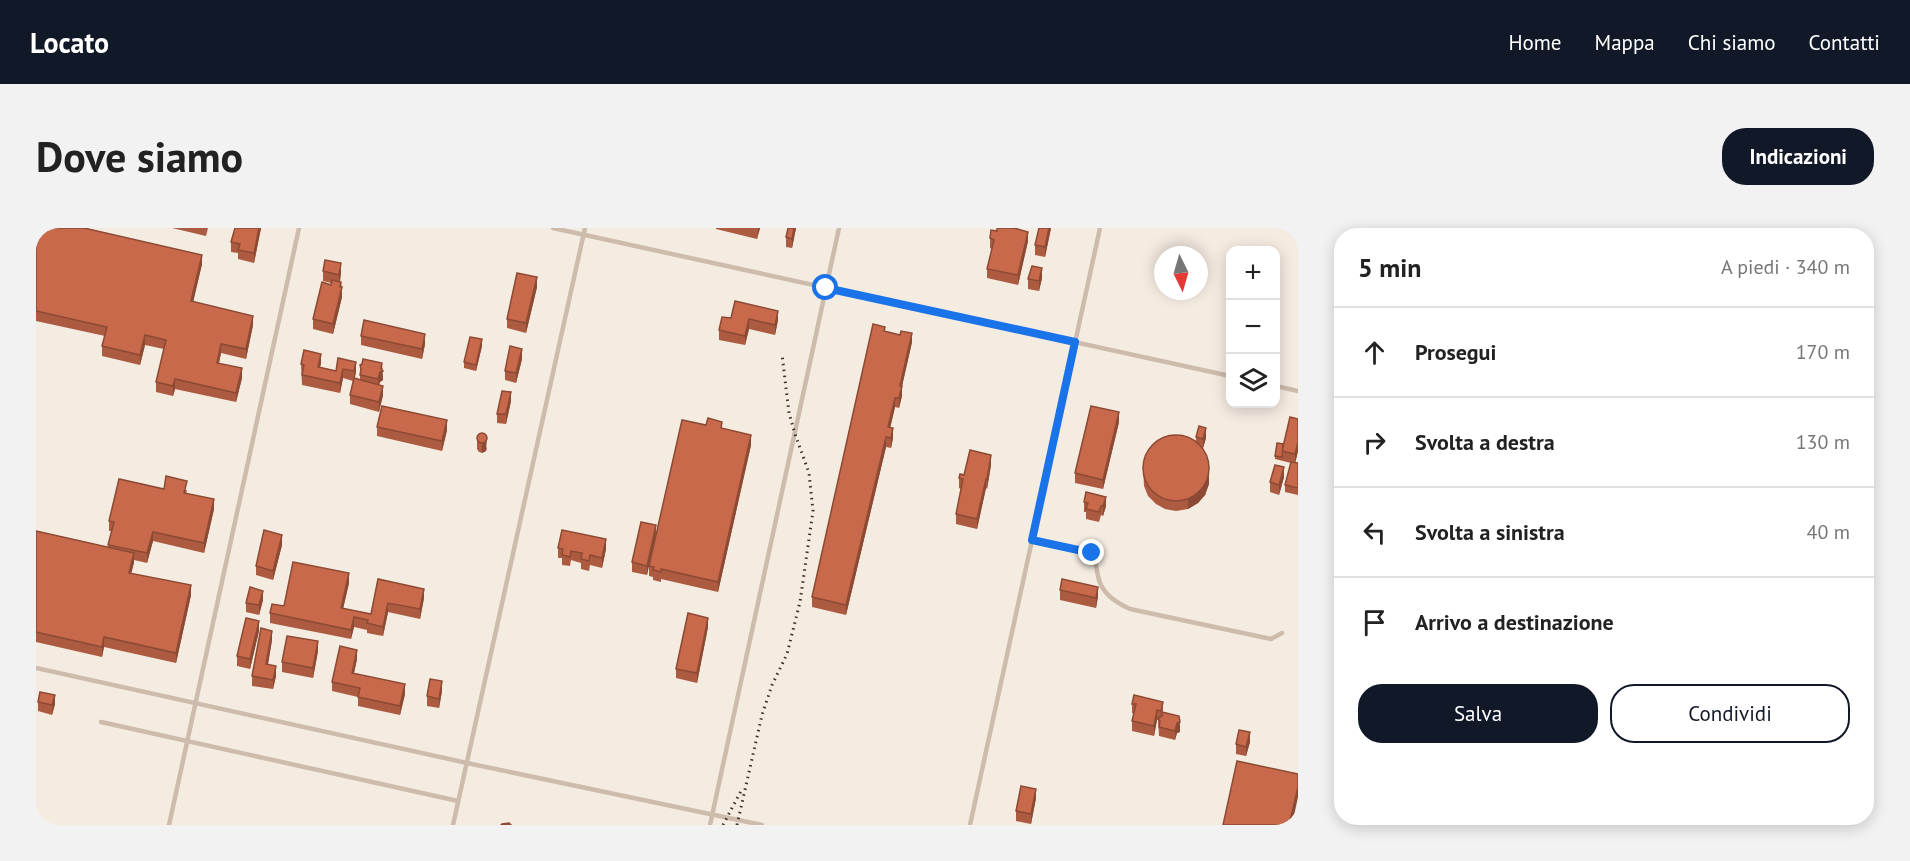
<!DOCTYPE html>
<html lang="it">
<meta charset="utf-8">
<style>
body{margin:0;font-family:"PT Sans",sans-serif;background:#f2f2f2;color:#222}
.controls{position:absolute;right:18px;top:18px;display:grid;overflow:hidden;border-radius:12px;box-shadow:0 3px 15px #0003}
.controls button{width:54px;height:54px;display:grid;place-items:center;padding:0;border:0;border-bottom:2px solid #e0e0e0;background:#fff;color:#222;font:30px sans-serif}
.compass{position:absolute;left:1118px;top:18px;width:54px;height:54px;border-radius:50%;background:#fff;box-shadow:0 3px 15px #0003;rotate:175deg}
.stop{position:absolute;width:18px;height:18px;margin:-14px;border:4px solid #1a73e8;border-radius:50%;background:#fff}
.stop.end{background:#1a73e8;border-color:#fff;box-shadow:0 2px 6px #0008}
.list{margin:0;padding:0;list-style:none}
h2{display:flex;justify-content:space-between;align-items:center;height:78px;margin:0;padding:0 24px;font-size:26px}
h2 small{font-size:20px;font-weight:400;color:#767676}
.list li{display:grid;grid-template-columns:39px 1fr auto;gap:18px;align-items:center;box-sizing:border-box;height:90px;padding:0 24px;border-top:2px solid #e0e0e0}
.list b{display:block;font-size:22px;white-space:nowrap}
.list em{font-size:20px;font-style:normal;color:#767676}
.actions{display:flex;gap:12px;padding:18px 24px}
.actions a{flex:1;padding:14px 0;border:2px solid #111827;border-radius:24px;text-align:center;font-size:21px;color:#111827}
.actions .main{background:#111827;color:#fff}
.icon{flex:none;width:33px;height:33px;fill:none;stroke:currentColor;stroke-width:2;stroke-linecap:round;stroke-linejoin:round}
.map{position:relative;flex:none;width:1262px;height:597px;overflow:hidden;border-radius:24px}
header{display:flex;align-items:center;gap:36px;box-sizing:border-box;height:84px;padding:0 30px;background:#111827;color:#fff}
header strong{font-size:28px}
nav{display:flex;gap:33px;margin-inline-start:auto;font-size:21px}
.intro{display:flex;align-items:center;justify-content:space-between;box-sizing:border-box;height:144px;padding:0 36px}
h1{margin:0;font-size:42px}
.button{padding:15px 27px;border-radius:24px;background:#111827;color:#fff;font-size:21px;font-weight:700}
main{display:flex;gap:36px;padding:0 36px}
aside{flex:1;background:#fff;border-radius:24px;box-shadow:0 3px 15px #0003}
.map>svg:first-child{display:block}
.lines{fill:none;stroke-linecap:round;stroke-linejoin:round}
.service{stroke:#cdbbac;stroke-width:4.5}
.rail{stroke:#3b302b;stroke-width:3;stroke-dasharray:1.5 4.5;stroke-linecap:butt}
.wall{fill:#ac5a40}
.shaded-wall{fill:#8c4a34}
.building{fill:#c8694b;stroke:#8c4a34;stroke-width:1.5}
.route{stroke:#1a73e8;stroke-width:8}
</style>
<header>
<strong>Locato</strong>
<nav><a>Home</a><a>Mappa</a><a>Chi siamo</a><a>Contatti</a></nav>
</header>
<div class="intro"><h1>Dove siamo</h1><a class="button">Indicazioni</a></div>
<main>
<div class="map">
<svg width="1262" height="597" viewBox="0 0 1262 597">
<rect width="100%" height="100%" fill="#f4ebe1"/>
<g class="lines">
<!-- service -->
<g class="service">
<polyline points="517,0 1194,148"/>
<polyline points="1240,158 1262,163"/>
<path d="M996,312L1056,325C1060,333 1060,339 1062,348C1065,365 1079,374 1094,381L1235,411L1246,405"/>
<polyline points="0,440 431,535 726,597"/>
<polyline points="65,494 422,573"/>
<polyline points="133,597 263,0"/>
<polyline points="417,597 549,0"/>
<polyline points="674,597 803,0"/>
<polyline points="934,597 1064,0"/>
</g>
<!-- rail -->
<g class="rail">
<polyline points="687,597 705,563"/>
<polyline points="701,597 726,487 736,457 751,426 764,374 777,283 773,245 759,206 753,185 746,126"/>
</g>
</g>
<!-- wall -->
<g class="wall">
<polygon points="0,0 166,36 157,74 217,97 210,131 185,125 183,135 206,150 200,174 139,161 137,168 120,164 120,154 128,121 109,117 104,137 66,128 66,118 69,108 0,93"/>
<polygon points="136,0 172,0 170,8"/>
<polygon points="199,0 225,0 218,35 202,31 202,25 195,24 195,14"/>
<polygon points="680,0 724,0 721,11 680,1"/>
<polygon points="760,0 756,20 750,19 750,9"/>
<polygon points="980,0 980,1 992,13 982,57 951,50 951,41 956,21 954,20 954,10 961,3"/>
<polygon points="1015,0 1009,29 999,27 999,17"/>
<polygon points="287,43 305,45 304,54 305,54 306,69 297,106 277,101 277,91 295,55 287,53"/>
<polygon points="1006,50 1003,63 992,61 992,51"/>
<polygon points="501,59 490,105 471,100 471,91"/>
<polygon points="695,90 742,92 739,107 713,101 709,117 683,112 683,102"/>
<polygon points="849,103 876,114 866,158 866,168 863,180 859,179 854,200 857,210 855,220 850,219 810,387 776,379 776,369"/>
<polygon points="325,108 389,116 386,131 325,117"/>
<polygon points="446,118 440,143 428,140 428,134"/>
<polygon points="302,130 320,143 319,150 324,152 324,137 346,141 347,152 344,154 343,157 347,167 343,184 314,176 314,167 317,153 307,150 304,165 266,157 265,136 285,135 284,139 300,143"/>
<polygon points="486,131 480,155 469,152 469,143"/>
<polygon points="475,173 470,196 461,195 461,186"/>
<polygon points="1083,194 1067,261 1039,255 1039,245"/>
<polygon points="341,199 411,202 406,223 341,208"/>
<polygon points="686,201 715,217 682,364 625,351 625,354 617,352 617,349 613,348 613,338"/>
<polygon points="1160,209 1170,210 1167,220 1173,256 1169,267 1162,275 1152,281 1140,283 1129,281 1120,276 1112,268 1108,258 1107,238 1160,213"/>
<polygon points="441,211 451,220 450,223 446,225 443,224 441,221"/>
<polygon points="1247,216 1262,223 1259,235 1262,235 1262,267 1249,264 1249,257 1255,235 1239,231 1239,228"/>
<polygon points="955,237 951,261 950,260 941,301 920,296 920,286 925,261 923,260 923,250 928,247"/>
<polygon points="1248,249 1243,267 1234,264 1234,254"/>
<polygon points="128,261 151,262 150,266 178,281 168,325 117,313 111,335 98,332 95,345 155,367 140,435 68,419 66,429 0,414 0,303 72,319 76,303 73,303 73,293"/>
<polygon points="1048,274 1070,278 1067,288 1065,287 1063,294 1050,291 1050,284 1048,284"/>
<polygon points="620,297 611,347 596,344 596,334"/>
<polygon points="246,317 237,352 220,347 220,338"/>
<polygon points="522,320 570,321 566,340 554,337 553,343 545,341 545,335 535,332 534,338 526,337 526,330 522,330"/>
<polygon points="342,351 388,370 384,391 352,384 347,408 331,405 331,402 318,399 315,411 234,395 234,385 248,378 313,355 307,380 335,386"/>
<polygon points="1024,362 1062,368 1060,380 1024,372"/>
<polygon points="227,372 223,387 210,384 210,375"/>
<polygon points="672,399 661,455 640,450 640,441"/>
<polygon points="223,403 214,441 201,438 201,428"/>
<polygon points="236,412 232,437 240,448 237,461 216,458 216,448"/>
<polygon points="282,423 277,450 246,444 246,434"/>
<polygon points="321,431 318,445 369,466 364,487 322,478 322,469 296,463 296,454"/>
<polygon points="406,463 403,480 391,478 391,468"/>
<polygon points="2,474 19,476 16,487 2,483"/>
<polygon points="1127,474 1127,485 1144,504 1141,505 1139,512 1123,508 1122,492 1121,492 1118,508 1096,503 1096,493 1098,486 1096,485 1096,476"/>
<polygon points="1214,514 1210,528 1200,526 1200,516"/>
<polygon points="1000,570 995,596 980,593 980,583"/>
</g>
<!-- shaded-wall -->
<g class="shaded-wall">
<polygon points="223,0 225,0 218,35 218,25"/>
<polygon points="722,0 724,0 721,11"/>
<polygon points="758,0 760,0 756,20 756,11"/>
<polygon points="1013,0 1015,0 1009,29 1009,19"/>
<polygon points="992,4 992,13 982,57 982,47"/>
<polygon points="166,27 166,36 155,83 155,73"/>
<polygon points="305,35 305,45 303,56 303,47"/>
<polygon points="1006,40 1006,50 1003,63 1003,53"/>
<polygon points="501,49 501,59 490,105 490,95"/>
<polygon points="305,54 306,69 297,106 297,96"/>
<polygon points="742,83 742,92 739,107 739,97"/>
<polygon points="217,88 217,97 210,131 210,121"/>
<polygon points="713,91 713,101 709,117 709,108"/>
<polygon points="876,105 876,114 864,167 864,158"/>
<polygon points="389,106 389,116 386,131 386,121"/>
<polygon points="109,107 109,117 104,137 104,127"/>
<polygon points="446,111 446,118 440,143 440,137"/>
<polygon points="185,116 185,125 181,144 181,135"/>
<polygon points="486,121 486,131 480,155 480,145"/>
<polygon points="285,126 285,135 282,148 282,139"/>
<polygon points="320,134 320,143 318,153 318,143"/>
<polygon points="346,135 347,152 344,154 342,160 342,151"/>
<polygon points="206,140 206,150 200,174 200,165"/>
<polygon points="307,141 307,150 304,165 304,155"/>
<polygon points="139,151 139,161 137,168 137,158"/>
<polygon points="347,158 347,167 343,184 343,174"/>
<polygon points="866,158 866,168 863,180 863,170"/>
<polygon points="475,164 475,173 470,196 470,186"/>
<polygon points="859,170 859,179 852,209 852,199"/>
<polygon points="1083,184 1083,194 1067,261 1067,252"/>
<polygon points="411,192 411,202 406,223 406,213"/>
<polygon points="857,200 857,210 855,220 855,210"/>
<polygon points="1170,200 1170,210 1167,220 1167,211"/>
<polygon points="715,207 715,217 682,364 682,354"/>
<polygon points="850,209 850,219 810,387 810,377"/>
<polygon points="451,210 450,223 446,225 446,215"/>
<polygon points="1262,214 1262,223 1259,236 1259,226"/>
<polygon points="955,227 955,237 951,261 951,251"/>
<polygon points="1173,235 1173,256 1169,267 1162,275 1152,281 1152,271"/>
<polygon points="1248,239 1248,249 1243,267 1243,257"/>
<polygon points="950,251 950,260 941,301 941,291"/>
<polygon points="1070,269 1070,278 1067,288 1067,278"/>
<polygon points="178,271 178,281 168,325 168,315"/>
<polygon points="620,297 620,307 611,347 611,338"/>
<polygon points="117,304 117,313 111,335 111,325"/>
<polygon points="246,307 246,317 237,352 237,343"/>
<polygon points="570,311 570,321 566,340 566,330"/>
<polygon points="98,325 98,335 93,354 93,345"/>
<polygon points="313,345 313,355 305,390 305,380"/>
<polygon points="155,357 155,367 140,435 140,425"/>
<polygon points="1062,359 1062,368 1060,380 1060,370"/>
<polygon points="388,361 388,370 384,391 384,381"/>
<polygon points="227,363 227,372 223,387 223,377"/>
<polygon points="352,375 352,384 347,408 347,399"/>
<polygon points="318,389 318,399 315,411 315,402"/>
<polygon points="672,390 672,399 661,455 661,445"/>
<polygon points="223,393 223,403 214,441 214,431"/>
<polygon points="236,403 236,412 230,446 230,436"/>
<polygon points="68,409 68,419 66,429 66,419"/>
<polygon points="282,413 282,423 277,450 277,440"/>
<polygon points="321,422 321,431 316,454 316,445"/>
<polygon points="240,438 240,448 237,461 237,452"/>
<polygon points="406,453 406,463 403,480 403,471"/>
<polygon points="369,456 369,466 364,487 364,478"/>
<polygon points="19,467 19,476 16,487 16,477"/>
<polygon points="1121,482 1121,492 1118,508 1118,498"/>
<polygon points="1144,494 1144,504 1141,505 1139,512 1139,503 1141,495"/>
<polygon points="1214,504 1214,514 1210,528 1210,519"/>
<polygon points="1262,559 1262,569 1256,597 1253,597"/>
<polygon points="1000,561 1000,570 995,596 995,586"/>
</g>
<!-- building -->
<g class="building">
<polygon points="0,0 48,0 166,27 155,73 217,88 210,121 185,116 181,135 206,140 200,165 139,151 137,158 120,154 130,112 109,107 104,127 66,118 71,99 0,83"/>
<polygon points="199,0 223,0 218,25 202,22 204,16 195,14"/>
<polygon points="752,0 758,0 756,11 750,9"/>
<polygon points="961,0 978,0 992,4 982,47 951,41 958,12 954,10 955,2 961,3"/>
<polygon points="1003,0 1013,0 1009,19 999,17"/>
<polygon points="289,32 305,35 303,47 287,43"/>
<polygon points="996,38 1006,40 1003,53 992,51"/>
<polygon points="481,45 501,49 490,95 471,91"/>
<polygon points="296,52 305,54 304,59 306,59 297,96 277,91 286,54 295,57"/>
<polygon points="699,73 742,83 739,97 713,91 709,108 683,102 686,89 695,90"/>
<polygon points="328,92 389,106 386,121 325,108"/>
<polygon points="837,96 849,99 848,103 864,107 865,103 876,105 864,158 866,158 863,170 859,170 852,199 857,200 855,210 850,209 810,377 776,369"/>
<polygon points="434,109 446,111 440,137 428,134"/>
<polygon points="474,118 486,121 480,145 469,143"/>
<polygon points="268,122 285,126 282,139 300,143 302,130 320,134 318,143 307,141 304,155 266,147 268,137 265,136"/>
<polygon points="327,131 346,135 345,140 347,143 344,144 342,151 324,147 325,141 324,137 326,136"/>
<polygon points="318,150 347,158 343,174 314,167"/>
<polygon points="466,163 475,164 470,186 461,186"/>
<polygon points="346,178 411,192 406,213 341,199"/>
<polygon points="1055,178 1083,184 1067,252 1039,245"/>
<polygon points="1254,189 1262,191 1262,214 1259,226 1246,223"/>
<polygon points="672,190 686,194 685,200 715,207 682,354 625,341 625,344 617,342 618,339 613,338 646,192 670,197"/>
<polygon points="1163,198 1170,200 1167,211 1160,209"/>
<circle cx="446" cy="210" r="5"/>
<circle cx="1140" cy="240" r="33"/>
<polygon points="1241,215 1247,216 1246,229 1239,228"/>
<polygon points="934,222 955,227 951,251 950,251 941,291 920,286 927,251 923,250 924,246 928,247"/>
<polygon points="1255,234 1262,235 1262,260 1249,257"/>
<polygon points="1239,237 1248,239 1243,257 1234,254"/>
<polygon points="130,248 151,253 148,265 178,271 168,315 117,304 111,325 72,317 78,294 73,293 83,251 128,261"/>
<polygon points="1050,264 1070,269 1067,278 1065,278 1063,284 1050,281 1052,275 1048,274"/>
<polygon points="605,294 620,297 611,338 596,334"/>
<polygon points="228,302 246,307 237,343 220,338"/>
<polygon points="526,302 570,311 566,330 554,327 553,333 545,331 546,325 535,323 534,329 526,327 527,321 522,320"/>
<polygon points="0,303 98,325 93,345 155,357 140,425 68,409 66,419 0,404"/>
<polygon points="257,334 313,345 305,380 335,386 342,351 388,361 384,381 352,375 347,399 331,395 332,392 318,389 315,402 234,385 236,376 248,378"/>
<polygon points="1026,351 1062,359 1060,370 1024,362"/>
<polygon points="214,359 227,363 223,377 210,375"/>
<polygon points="652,385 672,390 661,445 640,441"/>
<polygon points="210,390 223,393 214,431 201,428"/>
<polygon points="225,400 236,403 230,436 240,438 237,452 216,448"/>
<polygon points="251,408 282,413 277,440 246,434"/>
<polygon points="304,418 321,422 316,445 369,456 364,478 322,469 324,460 296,454"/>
<polygon points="394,451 406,453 403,471 391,468"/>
<polygon points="4,464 19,467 16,477 2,474"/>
<polygon points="1098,467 1127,474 1125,483 1121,482 1118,498 1096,493 1100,476 1096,476"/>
<polygon points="1126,484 1143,488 1144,494 1141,495 1139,503 1123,499 1124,493 1122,490 1126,488"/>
<polygon points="1203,502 1214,504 1210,519 1200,516"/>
<polygon points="1201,533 1262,546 1262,559 1253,597 1187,597"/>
<polygon points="985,558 1000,561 995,586 980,583"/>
<polygon points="473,595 475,597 465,597 466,596"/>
</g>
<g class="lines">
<!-- route -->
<polyline class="route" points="790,60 1039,114 996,312 1056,325"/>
</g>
</svg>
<div class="controls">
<button>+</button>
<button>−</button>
<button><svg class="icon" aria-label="layers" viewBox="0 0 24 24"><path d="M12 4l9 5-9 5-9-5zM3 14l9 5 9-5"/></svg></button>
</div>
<svg class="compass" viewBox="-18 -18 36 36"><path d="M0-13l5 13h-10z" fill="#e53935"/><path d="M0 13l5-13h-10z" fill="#767676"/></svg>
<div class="stop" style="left:790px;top:60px"></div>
<div class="stop end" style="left:1056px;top:325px"></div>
</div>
<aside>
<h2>5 min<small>A piedi · 340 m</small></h2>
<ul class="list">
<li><svg class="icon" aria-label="ahead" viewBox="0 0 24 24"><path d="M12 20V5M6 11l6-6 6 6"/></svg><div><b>Prosegui</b></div><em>170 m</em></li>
<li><svg class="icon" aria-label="right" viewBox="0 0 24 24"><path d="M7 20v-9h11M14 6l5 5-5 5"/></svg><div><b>Svolta a destra</b></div><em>130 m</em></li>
<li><svg class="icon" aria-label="left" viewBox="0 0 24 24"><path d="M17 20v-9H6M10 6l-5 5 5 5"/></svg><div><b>Svolta a sinistra</b></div><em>40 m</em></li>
<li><svg class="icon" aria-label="arrive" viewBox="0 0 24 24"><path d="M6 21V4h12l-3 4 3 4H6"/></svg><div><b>Arrivo a destinazione</b></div></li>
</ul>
<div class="actions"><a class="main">Salva</a><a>Condividi</a></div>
</aside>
</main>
